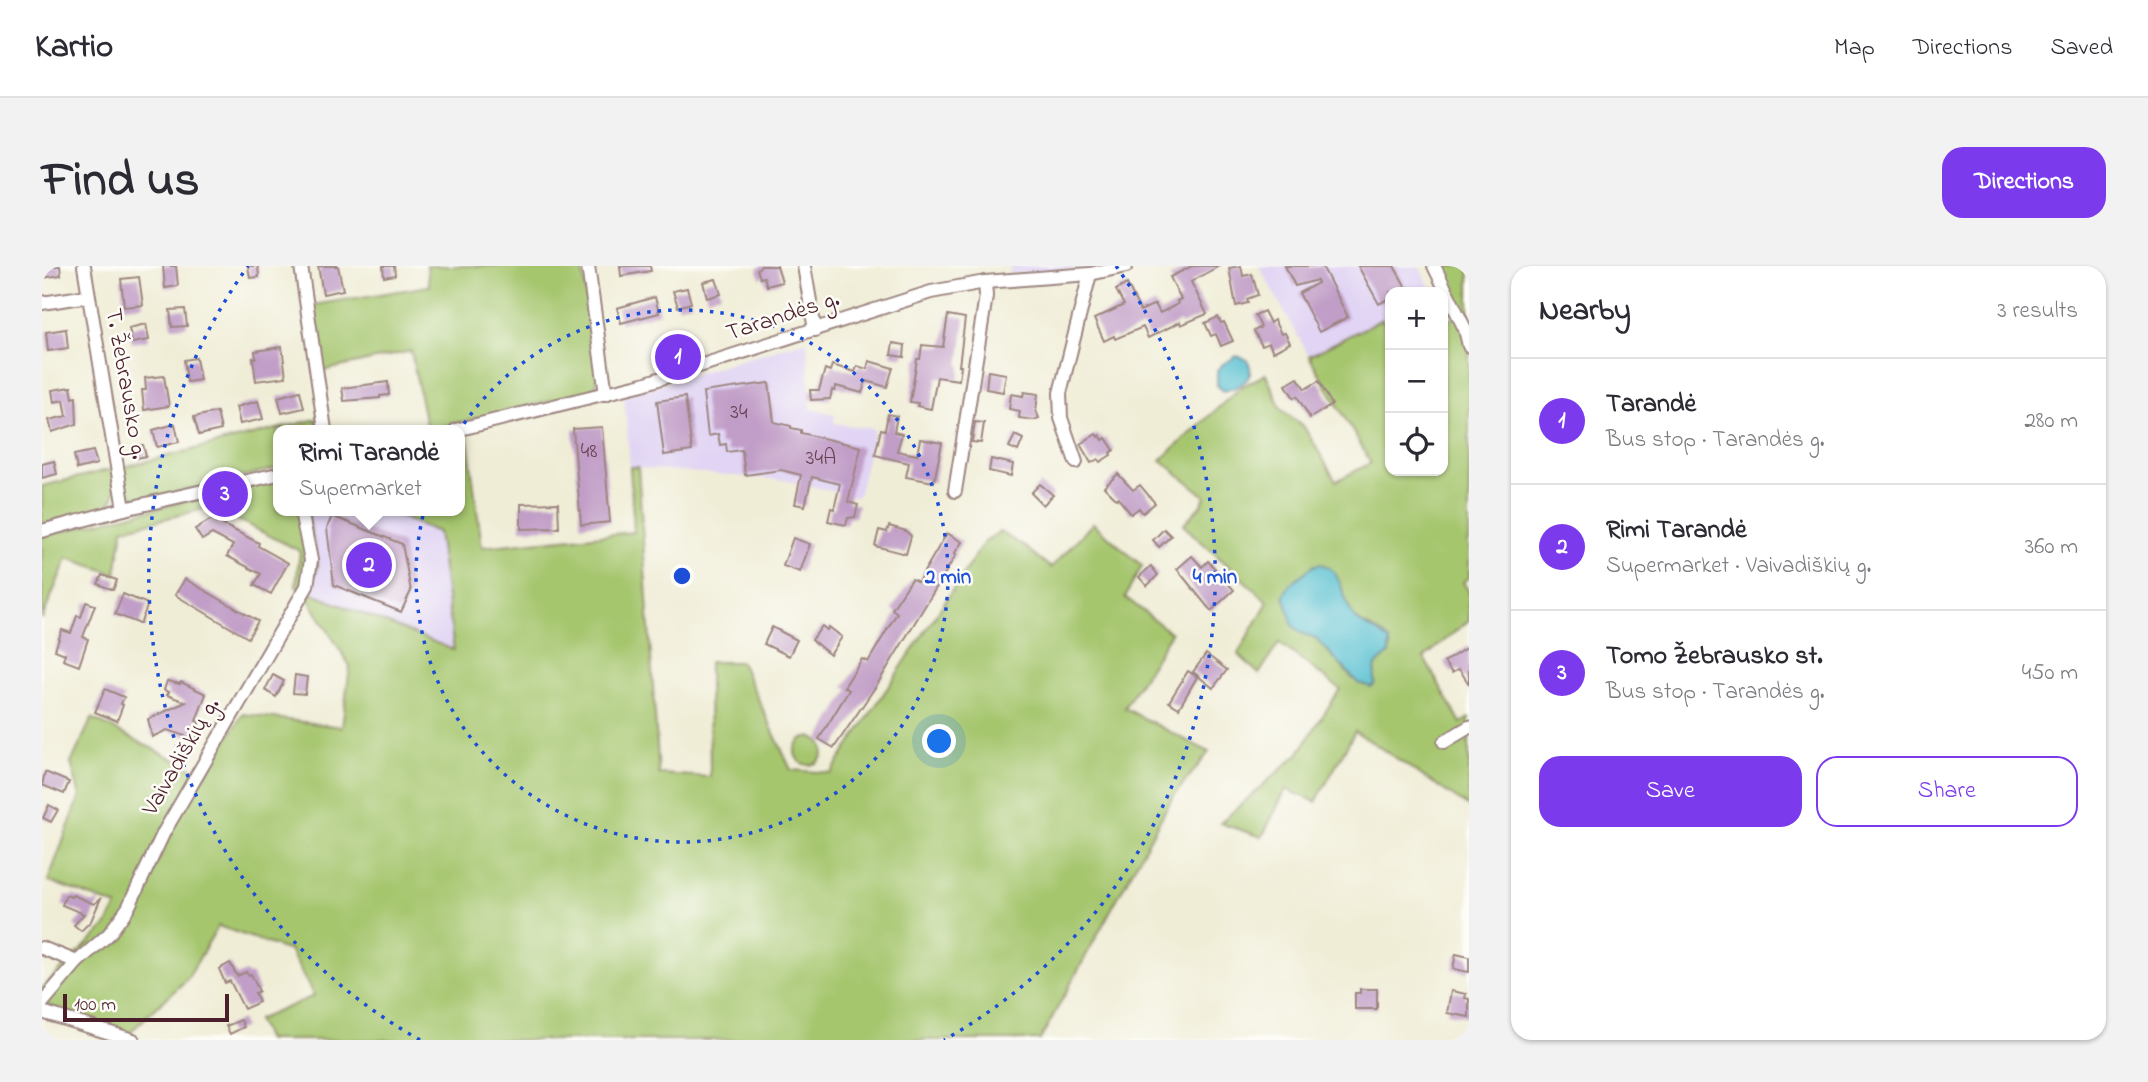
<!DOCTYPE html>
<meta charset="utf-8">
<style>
body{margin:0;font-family:"Indie Flower",sans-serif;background:#f2f2f3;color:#2b2b33}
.controls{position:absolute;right:21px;top:21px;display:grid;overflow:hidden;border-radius:14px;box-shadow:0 2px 5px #0004}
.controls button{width:63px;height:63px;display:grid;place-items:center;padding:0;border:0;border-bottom:2px solid #e1e1e2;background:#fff;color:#2b2b33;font:35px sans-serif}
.scale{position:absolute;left:21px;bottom:18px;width:166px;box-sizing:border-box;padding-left:7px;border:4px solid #4a1f2b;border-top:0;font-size:19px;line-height:24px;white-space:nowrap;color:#4a1f2b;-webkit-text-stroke:5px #fdfcf7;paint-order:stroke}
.you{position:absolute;left:898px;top:476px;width:24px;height:24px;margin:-18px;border:5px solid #fff;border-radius:50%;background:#1a73e8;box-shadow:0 0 0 10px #1a73e833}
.badge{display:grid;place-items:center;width:46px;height:46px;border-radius:50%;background:#7c3aed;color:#fff;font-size:23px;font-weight:700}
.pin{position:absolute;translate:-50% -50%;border:4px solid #fff;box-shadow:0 2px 7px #0006}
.popup{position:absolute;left:231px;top:159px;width:192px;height:91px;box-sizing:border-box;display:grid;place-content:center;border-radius:14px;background:#fff;filter:drop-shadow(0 2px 5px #0005);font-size:23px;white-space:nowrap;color:#7c7c81}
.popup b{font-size:26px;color:#2b2b33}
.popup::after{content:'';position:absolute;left:50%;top:100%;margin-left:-14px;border:14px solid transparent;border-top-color:#fff}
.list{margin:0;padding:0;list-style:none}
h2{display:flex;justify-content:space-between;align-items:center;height:91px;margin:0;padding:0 28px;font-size:30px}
h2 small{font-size:23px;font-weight:400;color:#7c7c81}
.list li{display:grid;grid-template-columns:46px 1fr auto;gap:21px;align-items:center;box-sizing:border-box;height:126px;padding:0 28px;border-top:2px solid #e1e1e2}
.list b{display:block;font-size:26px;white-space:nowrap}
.list p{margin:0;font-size:23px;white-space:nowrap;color:#7c7c81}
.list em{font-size:23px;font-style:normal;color:#7c7c81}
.actions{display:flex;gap:14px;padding:21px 28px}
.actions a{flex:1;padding:16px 0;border:2px solid #7c3aed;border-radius:21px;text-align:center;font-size:24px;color:#7c3aed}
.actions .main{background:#7c3aed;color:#fff}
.icon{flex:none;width:38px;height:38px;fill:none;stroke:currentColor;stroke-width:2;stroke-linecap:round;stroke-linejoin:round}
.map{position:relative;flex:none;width:1427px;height:774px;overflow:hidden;border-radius:21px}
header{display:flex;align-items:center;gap:42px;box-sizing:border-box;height:98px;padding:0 35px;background:#fff;border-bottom:2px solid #e1e1e2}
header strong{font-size:33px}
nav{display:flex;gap:38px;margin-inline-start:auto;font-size:24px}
.intro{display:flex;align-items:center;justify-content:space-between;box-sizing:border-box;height:168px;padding:0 42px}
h1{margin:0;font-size:49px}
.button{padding:18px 32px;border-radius:21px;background:#7c3aed;color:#fff;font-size:24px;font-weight:700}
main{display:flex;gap:42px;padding:0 42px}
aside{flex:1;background:#fff;border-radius:21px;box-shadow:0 2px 5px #0004}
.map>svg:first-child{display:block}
.built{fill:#e1d4f4}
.green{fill:#a6c66e;stroke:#78724c;stroke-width:2;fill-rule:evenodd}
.water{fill:#56c0d1;stroke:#50707e;stroke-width:2}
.building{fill:#c19ec7}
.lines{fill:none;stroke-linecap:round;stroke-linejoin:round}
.street-casing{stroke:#9d8681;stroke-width:16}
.street{stroke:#fff;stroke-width:12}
.ring{fill:none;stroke:#1d4ed8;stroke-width:3.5;stroke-dasharray:3.5 7}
.labels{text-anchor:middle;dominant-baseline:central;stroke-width:5;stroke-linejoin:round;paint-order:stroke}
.number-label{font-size:21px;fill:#683f52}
.street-label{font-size:24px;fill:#4a1f2b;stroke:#fdfcf7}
.centre{fill:#1d4ed8;stroke:#fdfcf7;stroke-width:3.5}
.ring-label{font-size:21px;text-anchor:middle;font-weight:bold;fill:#1d4ed8;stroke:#fdfcf7;stroke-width:5;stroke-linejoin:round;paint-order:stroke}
</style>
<header>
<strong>Kartio</strong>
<nav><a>Map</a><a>Directions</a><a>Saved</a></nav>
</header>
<div class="intro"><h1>Find us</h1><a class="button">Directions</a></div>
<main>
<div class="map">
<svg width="1427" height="774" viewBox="0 0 1427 774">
<rect width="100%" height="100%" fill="#fdfcf7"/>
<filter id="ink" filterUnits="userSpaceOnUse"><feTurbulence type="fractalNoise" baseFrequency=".0143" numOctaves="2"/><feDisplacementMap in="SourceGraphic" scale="14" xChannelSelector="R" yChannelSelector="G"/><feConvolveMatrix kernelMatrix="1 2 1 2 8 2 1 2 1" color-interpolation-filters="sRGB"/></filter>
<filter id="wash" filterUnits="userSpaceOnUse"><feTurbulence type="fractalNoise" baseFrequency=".00686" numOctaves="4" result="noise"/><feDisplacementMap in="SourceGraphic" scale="28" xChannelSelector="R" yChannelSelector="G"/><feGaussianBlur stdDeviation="1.57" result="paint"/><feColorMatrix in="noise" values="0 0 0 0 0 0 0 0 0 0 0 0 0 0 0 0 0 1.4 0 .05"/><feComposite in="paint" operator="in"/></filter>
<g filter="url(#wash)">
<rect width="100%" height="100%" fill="#f0edd7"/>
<!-- built -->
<g class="built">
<polygon points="969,0 1046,0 1047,2 968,8"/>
<polygon points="1217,0 1376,0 1391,26 1348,26 1348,69 1340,53 1267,90"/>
<polygon points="765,74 769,143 793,148 792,157 832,163 816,231 741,214 588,201 582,129"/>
<polygon points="265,245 344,245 396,266 412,384 268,327"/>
</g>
<!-- green -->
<g class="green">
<polygon points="385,0 540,0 556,112 553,122 549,125 385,164 369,85 280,105 271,39 387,20"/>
<path d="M1399,0H1427V275L1425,277L1427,280V311L1421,316L1427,326V354L1382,392L1419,457L1427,452V541L1313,465L1274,536L1244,523L1220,571L1178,557L1256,488L1298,423L1237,377L1217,408L1196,388L1226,336L1141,259L1160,238L1163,230L1119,194L1199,121L1224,108L1239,143L1262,161L1294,215L1329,197L1267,90L1340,53L1348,69V205H1401V57L1421,46ZM1277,298C1286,312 1305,347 1318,356C1327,362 1344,365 1348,378C1352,395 1325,392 1333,414L1311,413L1274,372L1259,367L1248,318L1271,300Z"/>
<polygon points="275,153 276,164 236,164 236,202 97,235 86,227 81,201"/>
<polygon points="425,169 440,281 592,266 588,201 596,201 617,508 668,511 667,396 699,396 749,504 789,507 943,275 958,266 983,281 1009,302 1051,257 1100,300 1083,331 1129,367 1082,442 1167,486 1130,532 998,774 225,774 215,754 272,730 248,685 176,660 145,713 86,768 9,741 0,732 0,722 65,659 75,640 6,615 38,530 29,497 50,452 163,509 201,448 300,461 308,400 265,331 254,320 258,285 170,241 81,263 74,308 25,292 0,353 0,270 236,213 236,245 265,245 276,299 268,327 412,384 396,266 344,245 418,245 418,170"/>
<path d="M70,203C72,218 78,231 64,241L0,258V220Z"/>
<circle cx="767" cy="485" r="14"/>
</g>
<!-- water -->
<g class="water">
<path d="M1195,90L1205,94C1216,112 1197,122 1181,125L1175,119V105L1181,98Z"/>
<path d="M1277,298C1303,300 1299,341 1316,355C1327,364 1339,364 1348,376L1347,388C1332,400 1332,399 1333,418L1329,421L1316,417L1274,372L1259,367L1251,360L1242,329L1248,318L1271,300Z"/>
</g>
<g id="blocks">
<!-- building -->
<g class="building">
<polygon points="0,0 18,0 19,9 0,12"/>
<polygon points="121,0 134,0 136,20 123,22"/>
<polygon points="206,0 216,0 217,11 208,12"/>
<polygon points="276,0 296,0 301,24 281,28"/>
<polygon points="341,0 352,0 353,9 342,11"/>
<polygon points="578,0 608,0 609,5 579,10"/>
<polygon points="719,0 735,0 740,16 725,20 722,11 718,12 715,3"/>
<polygon points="1150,0 1177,0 1149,16 1165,48 1139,59 1138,56 1106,72 1101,61 1073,73 1072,70 1062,75 1052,53 1082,39 1074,24 1085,18 1098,45 1113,38 1118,47 1136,38 1135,35 1139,33 1128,11"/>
<polygon points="1199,0 1201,10 1210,8 1216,29 1205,33 1206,37 1194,40 1187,2"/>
<polygon points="1243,0 1280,0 1306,51 1277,66 1257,27 1276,17 1275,14 1253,20"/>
<polygon points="1316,0 1352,0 1365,23 1359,26 1348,26 1348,32 1337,38"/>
<polygon points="97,11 101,39 82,41 79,13"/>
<polygon points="674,13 679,28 665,32 661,16"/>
<polygon points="645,22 649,37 636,41 631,25"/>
<polygon points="613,31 617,47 579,57 575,42"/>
<polygon points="143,43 145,60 130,61 128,44"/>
<polygon points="1222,45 1228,57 1232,54 1239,68 1243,67 1248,77 1231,86 1227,77 1220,80 1212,65 1219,61 1213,49"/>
<polygon points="906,49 923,52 917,100 919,100 917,114 895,111 889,143 875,140 876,137 868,136 875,93 878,93 880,79 901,81"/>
<polygon points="1176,51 1179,57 1182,56 1191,75 1179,80 1174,68 1169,70 1163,57"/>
<polygon points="104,58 107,74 90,77 87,62"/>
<polygon points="24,63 26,82 6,85 4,66"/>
<polygon points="851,77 863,79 862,91 849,89"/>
<polygon points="240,81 244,111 214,115 211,92 214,92 213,85"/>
<polygon points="154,92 158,114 145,116 142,94"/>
<polygon points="827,95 851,102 845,121 824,115 820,127 794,120 793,125 790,124 788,133 769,134 768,124 777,124 783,103 788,105 790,99 813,106 815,100 825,103"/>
<polygon points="946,105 964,108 961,126 944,123"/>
<polygon points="122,110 127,140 102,144 100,124 104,124 103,112"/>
<polygon points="1256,112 1263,123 1277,115 1290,139 1268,152 1255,130 1252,132 1244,119"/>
<polygon points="346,116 347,129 338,130 338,132 302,135 300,122"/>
<polygon points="727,117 732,156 749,160 749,162 759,164 759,167 819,181 806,236 816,239 813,251 806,252 804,259 786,255 789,242 792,243 798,218 770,211 763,240 753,238 759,209 739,204 703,209 700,184 685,186 684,178 678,179 676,168 666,170 661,126"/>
<polygon points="29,121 31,132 34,131 35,158 10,166 7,154 25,150 22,134 12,136 10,124"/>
<polygon points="258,125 262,142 240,147 236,131"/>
<polygon points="982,126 996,128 994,145 997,152 992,154 977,152 978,145 967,143 969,128 981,130"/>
<polygon points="643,131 650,185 622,189 615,135"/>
<polygon points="216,135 221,153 198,158 194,141"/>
<polygon points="175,146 179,164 157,169 152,151"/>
<polygon points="846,148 855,150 852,166 860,168 855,185 875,189 878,173 900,177 892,216 864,211 867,197 833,189 839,163 843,164"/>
<polygon points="933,156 942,157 939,177 930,176"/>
<polygon points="133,158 137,176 115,181 111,164"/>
<polygon points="560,161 568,256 539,259 531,163"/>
<polygon points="1054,168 1056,171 1058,169 1061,174 1064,172 1072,184 1068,187 1069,189 1058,196 1056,193 1049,197 1038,178"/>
<polygon points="973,169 981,173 976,185 967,181"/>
<polygon points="101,179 104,190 95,192 93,181"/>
<polygon points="51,185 55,198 35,203 32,189"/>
<polygon points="949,193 971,198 969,210 947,205"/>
<polygon points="12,195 15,208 0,212 0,198"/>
<polygon points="1076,208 1091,224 1098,219 1113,237 1101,247 1097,242 1089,248 1076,232 1074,233 1062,221"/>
<polygon points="998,218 1011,229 1001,239 989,227"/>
<polygon points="516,237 517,262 479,263 479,238"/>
<polygon points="290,250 360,278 369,325 359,346 292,319 285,262"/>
<polygon points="170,253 217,277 216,280 246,297 229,328 212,319 219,308 185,290 191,279 170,268 160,274 153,263"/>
<polygon points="847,260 864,265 869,270 864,288 833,280 837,264 845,266"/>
<polygon points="1122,263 1129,270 1117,281 1111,274"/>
<polygon points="905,267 920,276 912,288 914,289 836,417 792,482 777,473 807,424 802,421 820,393 826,396 855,347 850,343 870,313 876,316"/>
<polygon points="751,272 768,278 758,306 741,300"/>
<polygon points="1150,290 1160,301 1166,295 1192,324 1169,345 1135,303"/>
<polygon points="1109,300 1116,309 1105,320 1097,311"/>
<polygon points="60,309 75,314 71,324 56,318"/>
<polygon points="143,313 216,355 206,372 133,329"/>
<polygon points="81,328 106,338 98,358 73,348"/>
<polygon points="44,336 53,339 41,371 46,373 37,400 21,394 23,388 13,384 20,364 29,367 35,350 39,351"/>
<polygon points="780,360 785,364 787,361 800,371 788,389 770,374"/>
<polygon points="730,361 755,374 747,390 722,378"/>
<polygon points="1427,380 1427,418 1417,403 1410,407 1402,396"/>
<polygon points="1164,388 1185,404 1171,422 1151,406"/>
<polygon points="1146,405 1155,411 1137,442 1127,436"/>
<polygon points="231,409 242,415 234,431 223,424"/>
<polygon points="253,409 265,411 263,428 251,427"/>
<polygon points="125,415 138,418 139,416 164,428 154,455 157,456 155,474 125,464 110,471 106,453 144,436 125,429 127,426 122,424"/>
<polygon points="63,423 82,431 79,438 81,439 75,455 53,446"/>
<polygon points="3,506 27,516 22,528 0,519"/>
<polygon points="7,539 16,544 9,556 1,552"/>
<polygon points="24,629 29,631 31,629 52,638 59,632 49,655 39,665 32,659 42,648 20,639"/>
<polygon points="1414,688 1427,691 1427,706 1411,703"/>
<polygon points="188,697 195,710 204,706 206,709 209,708 217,725 213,727 217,736 202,743 188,715 183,717 177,703"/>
<polygon points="1318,723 1335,723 1335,743 1313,743 1313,727 1318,727"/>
<polygon points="1409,725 1424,728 1423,732 1427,733 1427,751 1405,747"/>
<polygon points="199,754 202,761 188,768 184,760"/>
</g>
</g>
</g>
<g filter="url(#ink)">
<use href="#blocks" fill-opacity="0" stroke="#9d8681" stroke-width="2"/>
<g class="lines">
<!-- street casing -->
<g class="street-casing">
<g id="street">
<polyline points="42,0 82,243"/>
<polyline points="259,0 283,164"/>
<polyline points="546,0 564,128"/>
<polyline points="762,0 773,64"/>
<polyline points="1392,0 1423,63 1427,80"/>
<polyline points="0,37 46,30"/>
<polyline points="414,164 601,118 889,26 943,16 1048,8 1084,0"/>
<polyline points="1034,196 1019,152 1018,127 1048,8"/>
<polyline points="913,225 944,30 943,16"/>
<polyline points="0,265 82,243 236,208"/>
<polyline points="1402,476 1427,461"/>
<polyline points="0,682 35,696"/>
<polyline points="0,737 35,696 67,668 86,642 122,566 265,320 269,294 259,245"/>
<polyline points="0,746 91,774"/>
</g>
</g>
<!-- street -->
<use href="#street" class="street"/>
</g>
</g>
<!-- distance rings -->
<g class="ring">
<circle cx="640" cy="310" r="266"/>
<path d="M378 774A533 533 0 0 1 206 0M1074 0A533 533 0 0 1 902 774"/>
</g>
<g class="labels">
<!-- number labels -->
<g class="number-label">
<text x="697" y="147">34</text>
<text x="547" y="186">48</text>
<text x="779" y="193">34A</text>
</g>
<!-- street labels -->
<g class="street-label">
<text transform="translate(741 51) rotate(-18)">Tarandės g.</text>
<text transform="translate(83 118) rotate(80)">T. Žebrausko g.</text>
<text transform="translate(140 491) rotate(-60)">Vaivadiškių g.</text>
</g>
</g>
<circle cx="640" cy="310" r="10" class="centre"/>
<g class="ring-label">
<text x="906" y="317">2 min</text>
<text x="1173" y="317">4 min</text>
</g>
</svg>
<div class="controls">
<button>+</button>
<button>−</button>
<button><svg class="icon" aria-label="locate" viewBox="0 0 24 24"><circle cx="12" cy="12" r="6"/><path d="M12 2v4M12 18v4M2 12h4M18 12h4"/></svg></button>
</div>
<div class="scale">100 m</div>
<div class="you"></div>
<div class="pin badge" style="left:636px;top:91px">1</div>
<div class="pin badge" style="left:327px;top:299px">2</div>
<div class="popup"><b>Rimi Tarandė</b>Supermarket</div>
<div class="pin badge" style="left:183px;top:228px">3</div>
</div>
<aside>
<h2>Nearby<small>3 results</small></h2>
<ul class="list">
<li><span class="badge">1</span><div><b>Tarandė</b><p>Bus stop · Tarandės g.</p></div><em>280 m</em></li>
<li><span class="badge">2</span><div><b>Rimi Tarandė</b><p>Supermarket · Vaivadiškių g.</p></div><em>360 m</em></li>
<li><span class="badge">3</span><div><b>Tomo Žebrausko st.</b><p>Bus stop · Tarandės g.</p></div><em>450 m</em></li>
</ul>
<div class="actions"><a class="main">Save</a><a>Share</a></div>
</aside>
</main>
